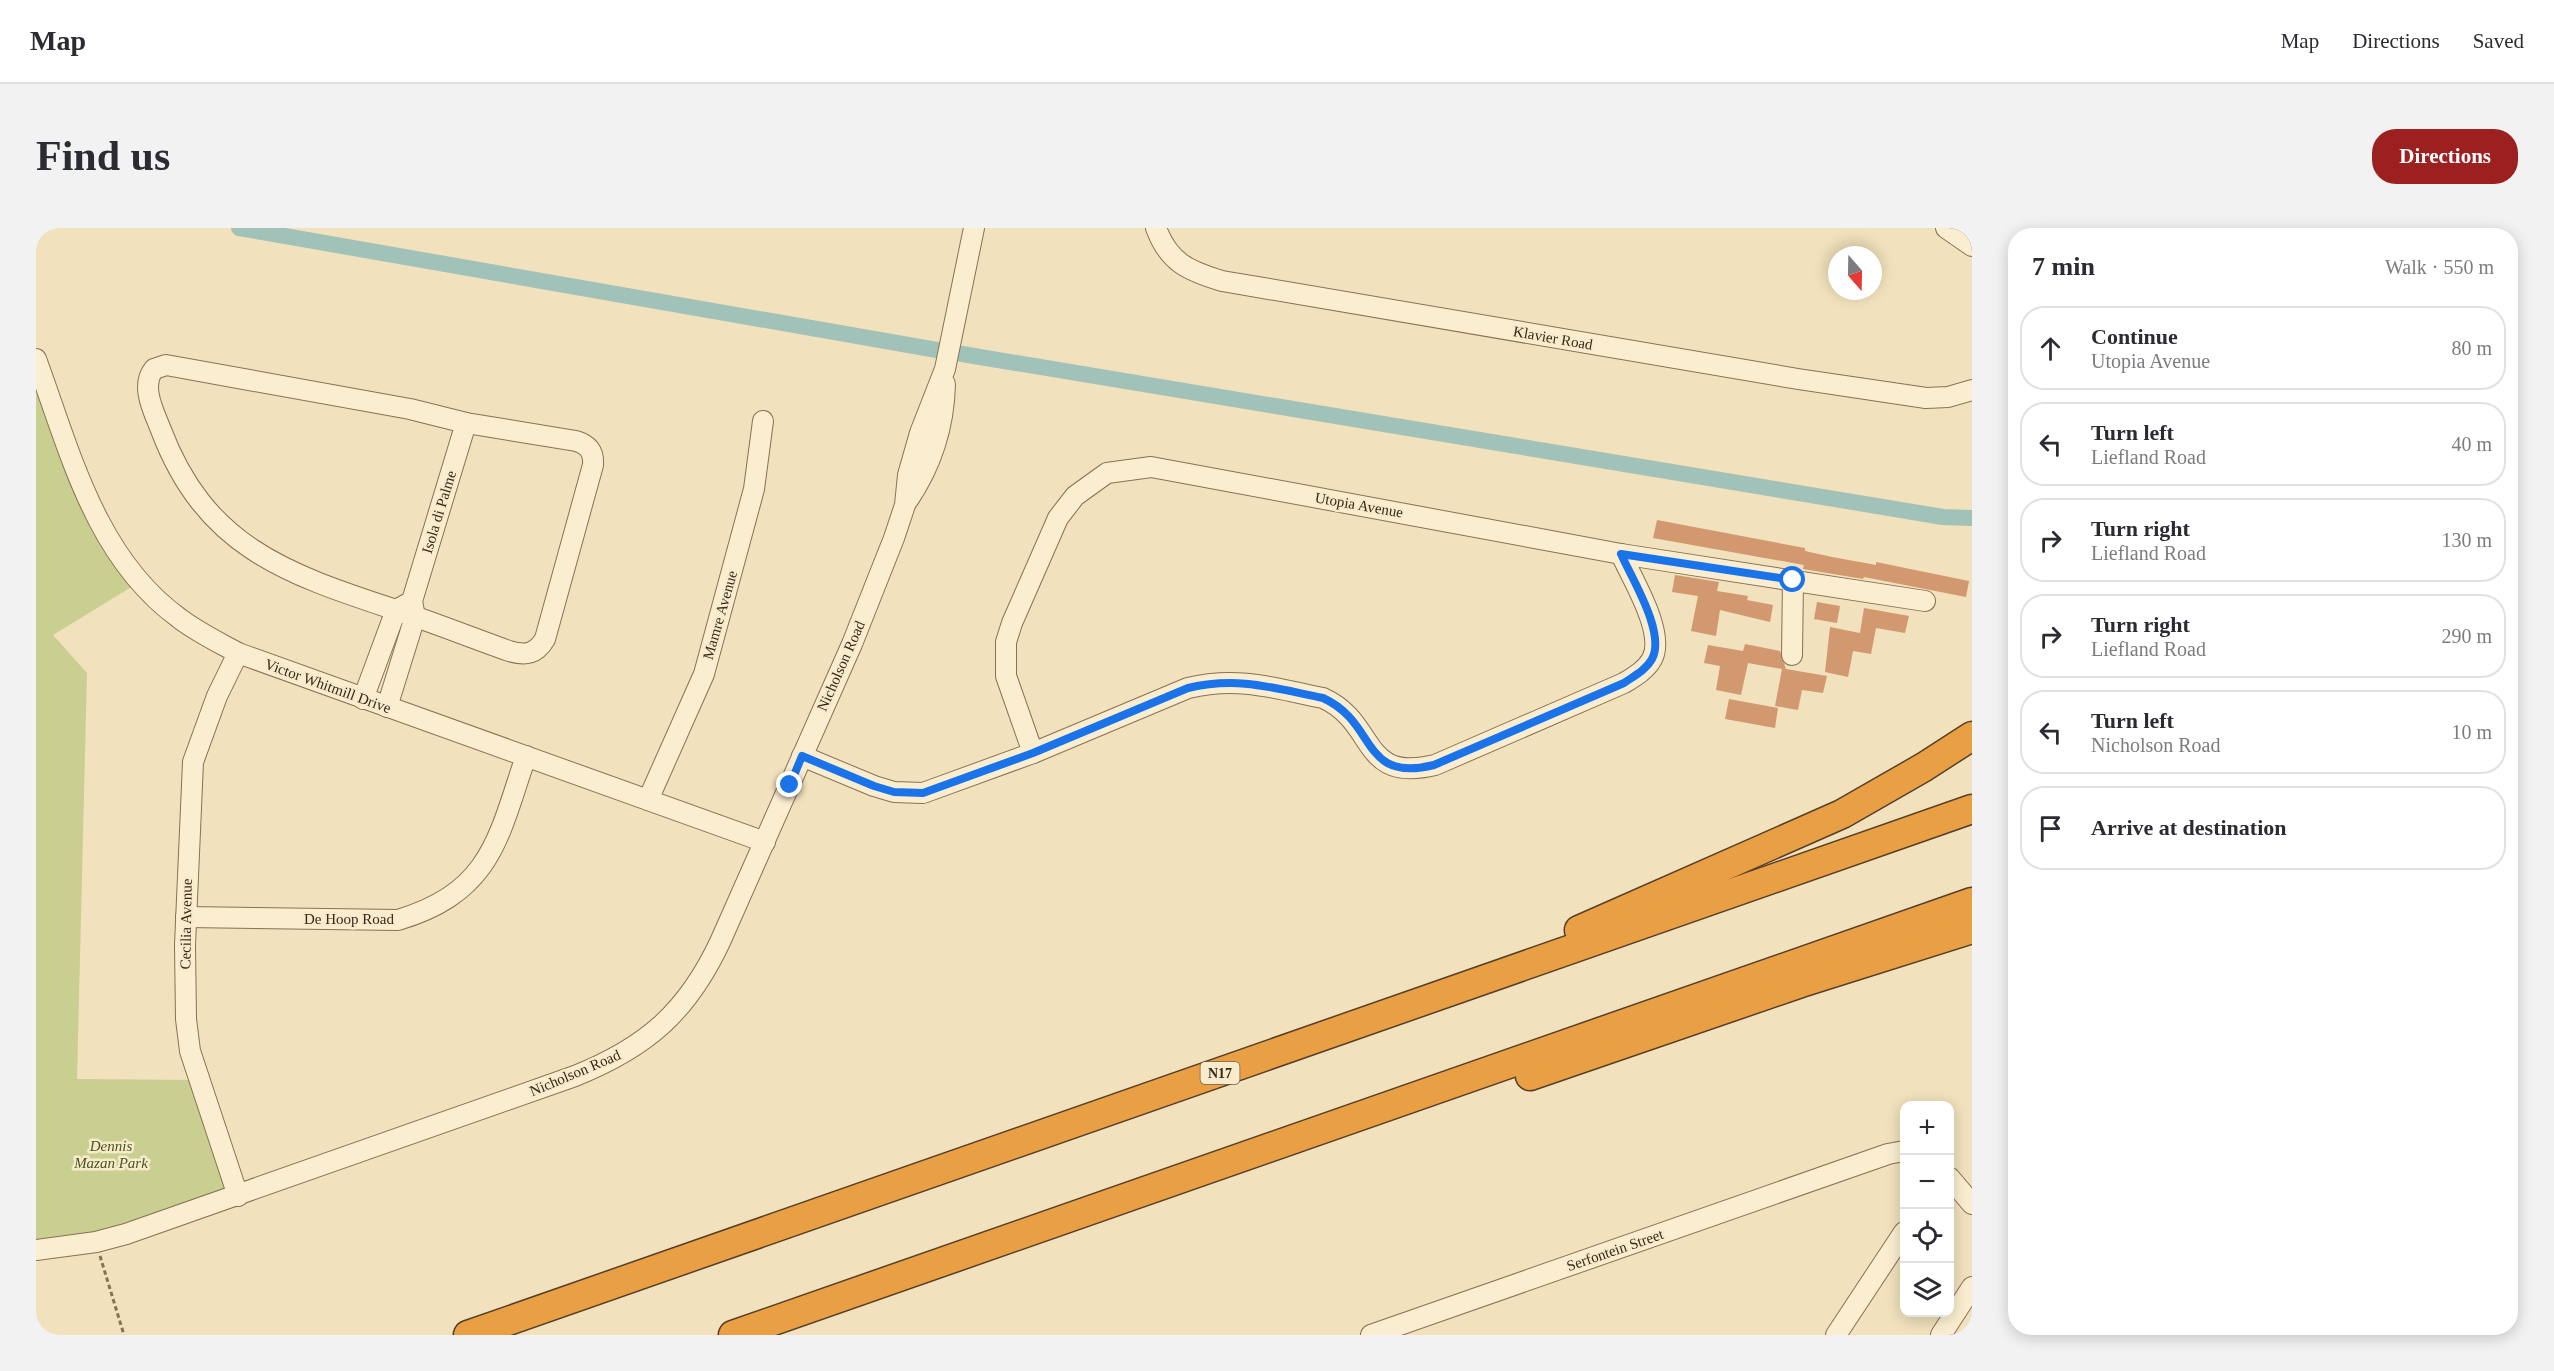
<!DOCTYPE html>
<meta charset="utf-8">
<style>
body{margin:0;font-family:"Times New Roman",serif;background:#f2f2f3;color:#2b2b33}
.controls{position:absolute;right:18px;bottom:18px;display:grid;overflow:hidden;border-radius:12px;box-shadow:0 3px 15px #0003}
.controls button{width:54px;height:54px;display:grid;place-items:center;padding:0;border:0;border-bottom:2px solid #e1e1e2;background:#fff;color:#2b2b33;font:30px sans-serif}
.compass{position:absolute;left:1792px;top:18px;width:54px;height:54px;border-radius:50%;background:#fff;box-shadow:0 3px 15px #0003;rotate:160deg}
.stop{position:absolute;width:18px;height:18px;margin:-14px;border:4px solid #1a73e8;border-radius:50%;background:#fff}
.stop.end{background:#1a73e8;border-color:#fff;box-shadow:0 2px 6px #0008}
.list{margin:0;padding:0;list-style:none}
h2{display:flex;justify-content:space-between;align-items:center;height:78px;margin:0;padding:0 24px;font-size:26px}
h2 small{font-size:20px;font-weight:400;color:#7c7c81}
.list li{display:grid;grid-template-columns:39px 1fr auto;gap:18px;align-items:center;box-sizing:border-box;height:84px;margin:0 12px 12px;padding:0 12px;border:2px solid #e1e1e2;border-radius:24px}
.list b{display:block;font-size:22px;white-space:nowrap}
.list p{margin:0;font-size:20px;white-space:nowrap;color:#7c7c81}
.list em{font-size:20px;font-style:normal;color:#7c7c81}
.icon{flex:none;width:33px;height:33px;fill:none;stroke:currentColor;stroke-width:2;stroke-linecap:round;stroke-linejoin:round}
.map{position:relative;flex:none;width:1936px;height:1107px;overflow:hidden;border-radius:24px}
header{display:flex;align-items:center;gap:36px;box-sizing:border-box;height:84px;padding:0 30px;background:#fff;border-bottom:2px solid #e1e1e2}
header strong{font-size:28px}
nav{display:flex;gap:33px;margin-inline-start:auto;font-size:21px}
.intro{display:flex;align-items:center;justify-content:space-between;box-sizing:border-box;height:144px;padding:0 36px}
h1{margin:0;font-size:42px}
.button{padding:15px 27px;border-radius:24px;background:#9d2021;color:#fff;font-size:21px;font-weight:700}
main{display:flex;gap:36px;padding:0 36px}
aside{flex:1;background:#fff;border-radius:24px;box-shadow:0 3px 15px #0003}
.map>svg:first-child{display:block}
.green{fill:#c8cf90}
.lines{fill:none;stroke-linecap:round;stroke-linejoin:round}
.canal{stroke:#a0c2b8;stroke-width:16}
.building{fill:#d2986f}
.minor-casing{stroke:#8a7054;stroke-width:22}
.highway-casing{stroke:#573e29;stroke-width:31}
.path{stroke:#8a7054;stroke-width:3;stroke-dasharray:4.5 3;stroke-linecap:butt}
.minor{stroke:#fbeed0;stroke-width:20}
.highway{stroke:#e9a044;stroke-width:28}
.route{stroke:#1a73e8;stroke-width:8}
.labels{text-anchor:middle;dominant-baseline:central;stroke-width:5;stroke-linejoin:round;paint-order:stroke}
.shield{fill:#f8ebcc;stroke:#72624f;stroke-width:1.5}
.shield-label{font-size:14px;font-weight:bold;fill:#38281a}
.street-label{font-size:15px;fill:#38281a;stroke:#f8ebcc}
.park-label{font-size:15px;font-style:italic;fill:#48561f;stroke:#f8ebcc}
</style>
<header>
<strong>Map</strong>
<nav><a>Map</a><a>Directions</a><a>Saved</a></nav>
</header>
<div class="intro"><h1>Find us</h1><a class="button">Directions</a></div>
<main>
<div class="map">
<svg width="1936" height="1107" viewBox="0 0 1936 1107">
<rect width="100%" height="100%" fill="#f1e1bc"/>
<!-- green -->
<polygon class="green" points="0,134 97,358 17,407 51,445 41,851 160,852 189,960 80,1004 0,1017"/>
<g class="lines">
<!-- canal -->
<g class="canal">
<polyline points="203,0 901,122"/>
<polyline points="926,126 1907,289 1936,290"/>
</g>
</g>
<!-- building -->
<g class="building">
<polygon points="1621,292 1769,320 1769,323 1796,329 1840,337 1840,334 1933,353 1930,369 1828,349 1827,351 1767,341 1768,337 1617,310"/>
<polygon points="1639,347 1683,354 1681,363 1712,368 1711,372 1737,377 1734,394 1684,382 1680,408 1655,403 1662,368 1636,364"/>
<polygon points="1781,374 1804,378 1801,395 1778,391"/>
<polygon points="1828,380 1873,388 1869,405 1840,400 1835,426 1817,423 1812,449 1789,444 1794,399 1824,405"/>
<polygon points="1709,416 1744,423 1750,441 1791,448 1787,465 1766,462 1762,482 1739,478 1746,441 1712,435 1705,467 1680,462 1684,438 1668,435 1672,417 1707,423"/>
<polygon points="1693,471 1742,480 1739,500 1689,491"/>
</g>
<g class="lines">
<!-- minor casing -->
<g class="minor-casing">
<g id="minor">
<path d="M1120,0C1133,35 1153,43 1186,53L1762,151L1890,170L1912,169L1936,162"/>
<polyline points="1910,0 1936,18"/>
<path d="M0,131C34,223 59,329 143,390C161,404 182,414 202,425L729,614"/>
<path d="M130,137L374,181L430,195L540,213C553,217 558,224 557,237L509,411C500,426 490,428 473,423C434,409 396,394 357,381C248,345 169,318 125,202C118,184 104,158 118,141Z"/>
<path d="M872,272C895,238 908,198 909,156"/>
<polyline points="202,425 181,468 157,534 149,717 150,791 154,823 202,968"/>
<polyline points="1756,427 1757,352"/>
<polyline points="327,471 360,382 371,376"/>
<polyline points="351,479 379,389 376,373 430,195"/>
<polyline points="997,525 970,448 970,414 976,395 1022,290 1039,268 1071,245 1115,239 1585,326 1889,373"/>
<path d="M766,528L838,558L858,564L887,565L997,525L1152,460C1202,448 1238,460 1287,470C1342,495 1323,555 1399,537L1588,455C1598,449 1610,442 1616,431C1630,405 1596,351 1585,326"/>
<polyline points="612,572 668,446 718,261 727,193"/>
<path d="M150,689L362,692C455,664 462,611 490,528"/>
<polyline points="1914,950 1936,976"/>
<path d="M0,1022L60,1014L90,1006L539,848C611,819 651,784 684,714L816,416L858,310L869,277L872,247L884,205L909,141L938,0"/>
<polyline points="1335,1107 1852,926 1868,923"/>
<polyline points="1800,1107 1868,1004"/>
<polyline points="1905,1107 1936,1059"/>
</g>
</g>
<!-- highway casing -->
<g class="highway-casing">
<g id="highway">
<polyline points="1543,702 1806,586 1888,539 1936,508"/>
<polyline points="1494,848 1765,755 1936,701"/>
<polyline points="432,1107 1936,581"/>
<polyline points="697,1107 1936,674"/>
</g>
</g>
<!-- path -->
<polyline class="path" points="64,1028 88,1107"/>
<!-- minor -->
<use href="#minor" class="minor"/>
<!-- highway -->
<use href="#highway" class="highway"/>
</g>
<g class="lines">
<!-- route -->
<path class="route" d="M754,557L766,528L838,558L858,564L887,565L997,525L1152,460C1202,448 1237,460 1287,470C1342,495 1324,555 1398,537L1588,455C1598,448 1610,442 1616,431C1630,405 1596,351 1585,326L1757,352"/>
</g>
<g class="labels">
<!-- shield labels -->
<rect class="shield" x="1164.5" y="834" width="39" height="22" rx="4.5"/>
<g class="shield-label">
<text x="1184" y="845">N17</text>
</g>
<!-- street labels -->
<g class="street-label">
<text transform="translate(1517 110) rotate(10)">Klavier Road</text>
<text transform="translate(1323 277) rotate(10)">Utopia Avenue</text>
<text transform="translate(403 284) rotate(-73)">Isola di Palme</text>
<text transform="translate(684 387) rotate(-74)">Mamre Avenue</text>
<text transform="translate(805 438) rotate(-66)">Nicholson Road</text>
<text transform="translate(292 458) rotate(20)">Victor Whitmill Drive</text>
<text x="313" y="691">De Hoop Road</text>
<text transform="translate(150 696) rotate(-89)">Cecilia Avenue</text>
<text transform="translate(539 845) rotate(-23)">Nicholson Road</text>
<text transform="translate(1579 1022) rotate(-19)">Serfontein Street</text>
</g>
<!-- park labels -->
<g class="park-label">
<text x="75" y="918">Dennis<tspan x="75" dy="17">Mazan Park</tspan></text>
</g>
</g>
</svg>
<div class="controls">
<button>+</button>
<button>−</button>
<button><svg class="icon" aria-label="locate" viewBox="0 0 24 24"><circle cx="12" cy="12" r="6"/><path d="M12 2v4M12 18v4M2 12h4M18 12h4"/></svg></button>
<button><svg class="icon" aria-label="layers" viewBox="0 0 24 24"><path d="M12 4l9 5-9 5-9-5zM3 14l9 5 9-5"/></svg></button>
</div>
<svg class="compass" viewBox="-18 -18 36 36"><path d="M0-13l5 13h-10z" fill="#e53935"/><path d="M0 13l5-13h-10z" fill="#7c7c81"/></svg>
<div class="stop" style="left:1757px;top:352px"></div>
<div class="stop end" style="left:754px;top:557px"></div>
</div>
<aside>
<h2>7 min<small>Walk · 550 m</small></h2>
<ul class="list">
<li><svg class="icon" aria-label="ahead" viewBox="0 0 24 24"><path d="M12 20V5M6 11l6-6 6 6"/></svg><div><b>Continue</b><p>Utopia Avenue</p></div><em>80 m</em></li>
<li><svg class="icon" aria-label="left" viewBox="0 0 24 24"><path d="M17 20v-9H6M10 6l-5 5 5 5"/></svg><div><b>Turn left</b><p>Liefland Road</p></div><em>40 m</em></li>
<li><svg class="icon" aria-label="right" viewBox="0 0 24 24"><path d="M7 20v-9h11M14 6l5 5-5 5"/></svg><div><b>Turn right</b><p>Liefland Road</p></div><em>130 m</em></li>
<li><svg class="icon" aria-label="right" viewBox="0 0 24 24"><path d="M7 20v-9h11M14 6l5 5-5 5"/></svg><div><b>Turn right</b><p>Liefland Road</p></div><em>290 m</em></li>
<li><svg class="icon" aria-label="left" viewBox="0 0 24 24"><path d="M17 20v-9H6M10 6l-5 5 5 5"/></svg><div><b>Turn left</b><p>Nicholson Road</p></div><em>10 m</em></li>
<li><svg class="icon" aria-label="arrive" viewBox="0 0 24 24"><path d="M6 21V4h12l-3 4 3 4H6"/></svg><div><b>Arrive at destination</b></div></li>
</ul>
</aside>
</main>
